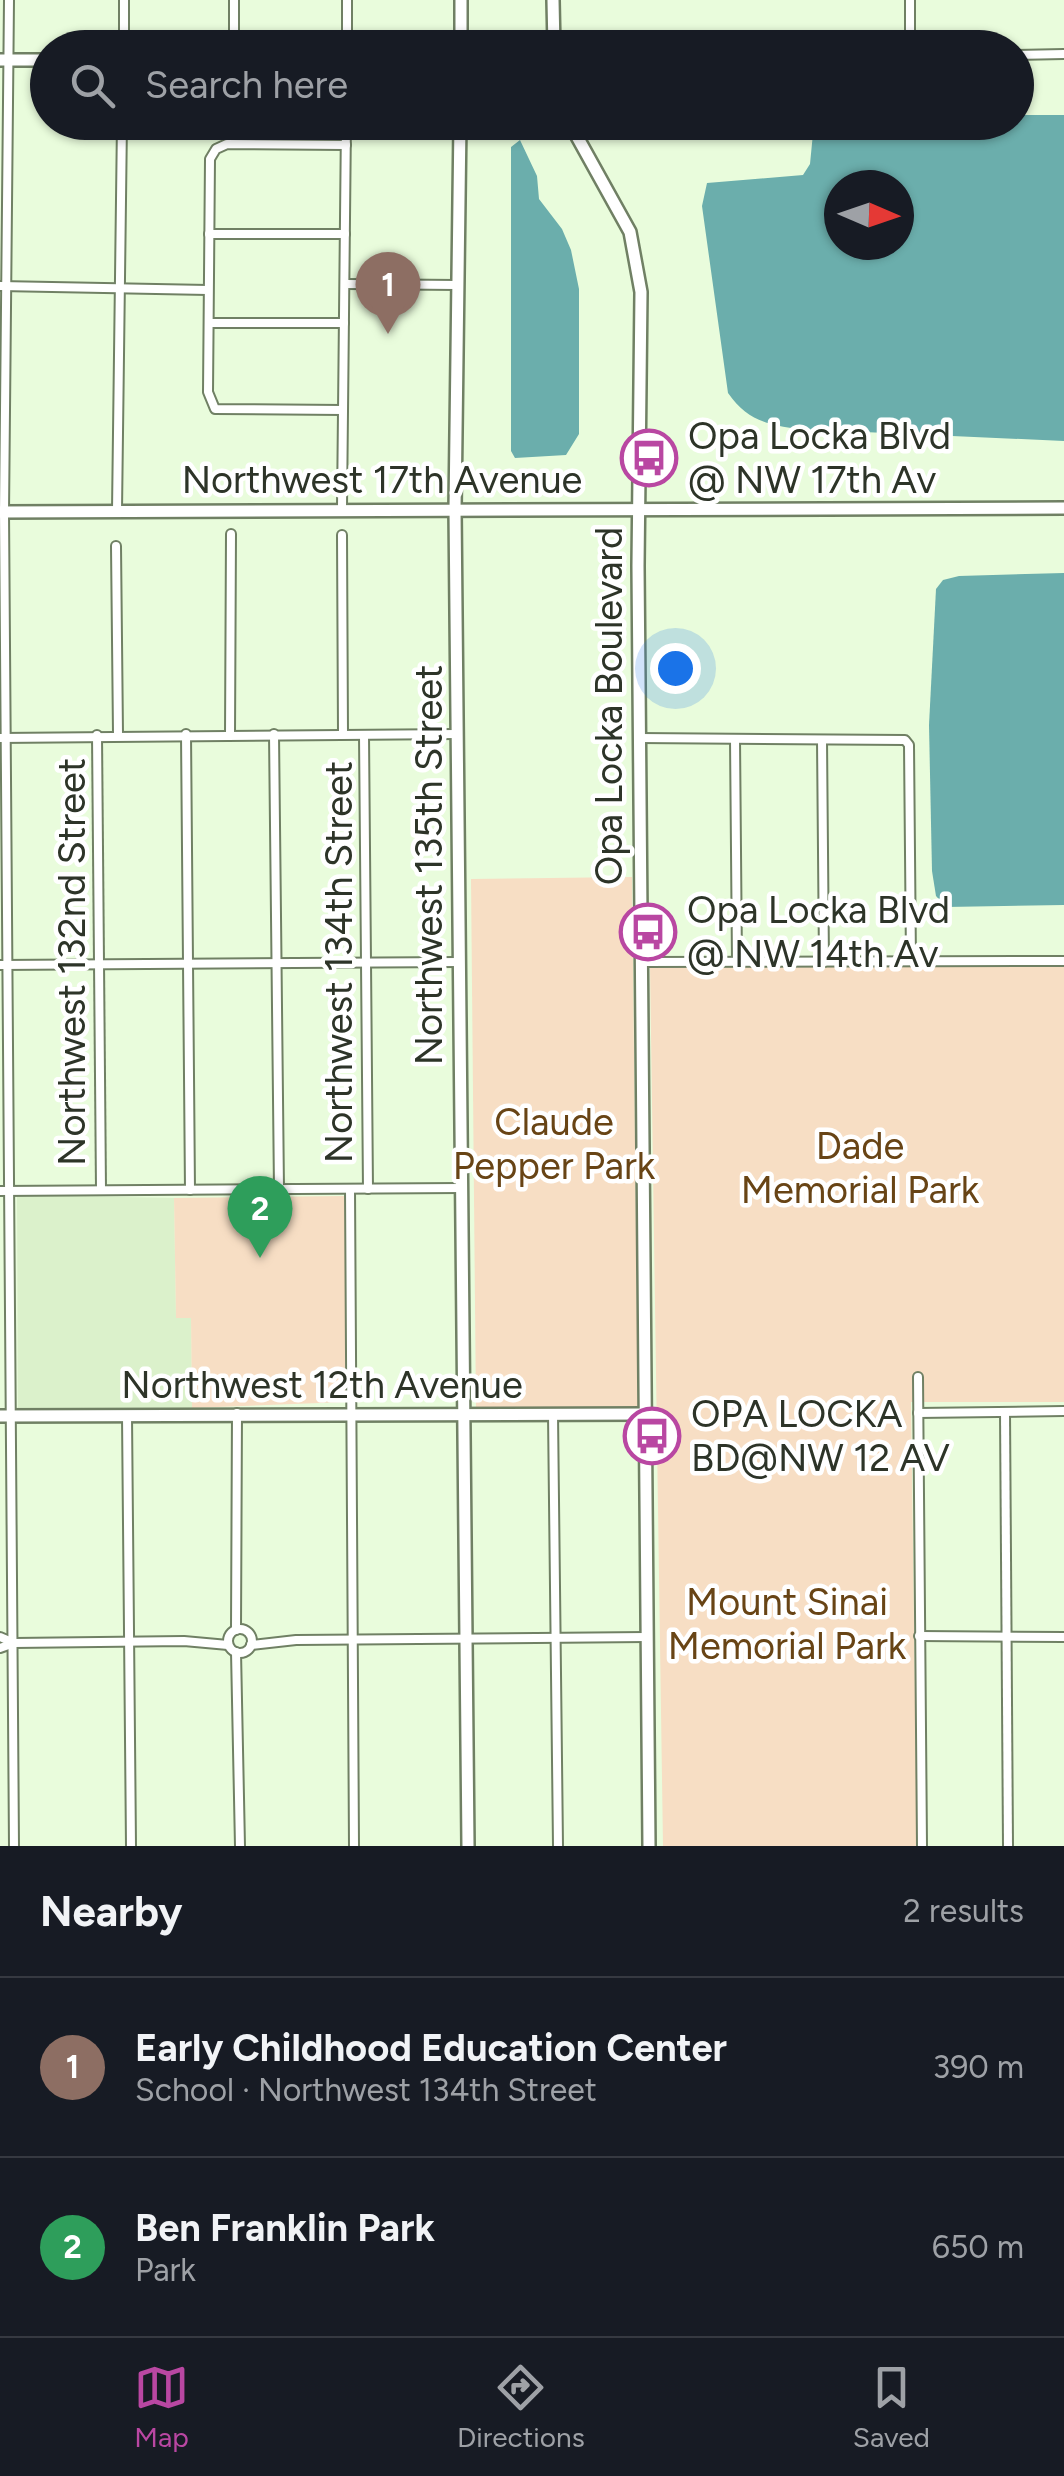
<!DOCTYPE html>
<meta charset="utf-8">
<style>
body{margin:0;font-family:Figtree,sans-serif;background:#242831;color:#f1f3f6}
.compass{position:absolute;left:824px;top:170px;width:90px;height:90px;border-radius:50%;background:#171b24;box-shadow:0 2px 8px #0004;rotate:92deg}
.you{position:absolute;left:675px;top:668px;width:35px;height:35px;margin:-25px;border:8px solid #fff;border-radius:50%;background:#1a73e8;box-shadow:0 0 0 15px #1a73e833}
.badge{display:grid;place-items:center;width:65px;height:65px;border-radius:50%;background:#b947a2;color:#fff;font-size:32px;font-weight:700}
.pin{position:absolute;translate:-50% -82px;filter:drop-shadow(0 2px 5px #0008)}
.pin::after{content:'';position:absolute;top:52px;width:35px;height:30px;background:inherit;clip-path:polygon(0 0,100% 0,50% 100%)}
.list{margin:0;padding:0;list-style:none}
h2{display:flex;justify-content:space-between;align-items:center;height:130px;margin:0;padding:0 40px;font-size:42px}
h2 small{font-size:32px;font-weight:400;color:#9ea1a6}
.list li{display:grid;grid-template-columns:65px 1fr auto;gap:30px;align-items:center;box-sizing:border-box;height:180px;padding:0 40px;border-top:2px solid #363941}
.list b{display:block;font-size:38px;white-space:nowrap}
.list p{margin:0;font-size:32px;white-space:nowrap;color:#9ea1a6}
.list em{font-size:32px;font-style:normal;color:#9ea1a6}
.icon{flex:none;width:55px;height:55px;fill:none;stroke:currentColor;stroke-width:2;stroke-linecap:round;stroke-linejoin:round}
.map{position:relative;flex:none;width:1064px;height:1846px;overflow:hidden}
.search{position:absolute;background:#171b24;box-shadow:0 2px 8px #0004;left:30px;right:30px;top:30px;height:110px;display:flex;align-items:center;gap:25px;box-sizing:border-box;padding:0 35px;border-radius:55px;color:#9ea1a6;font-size:38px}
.sheet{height:490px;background:#171b24}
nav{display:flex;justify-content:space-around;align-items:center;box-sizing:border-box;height:140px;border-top:2px solid #363941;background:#171b24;font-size:28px;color:#9ea1a6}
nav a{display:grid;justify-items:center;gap:5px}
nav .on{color:#b947a2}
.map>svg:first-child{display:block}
.built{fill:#dbf1cb}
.green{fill:#f7dec4}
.water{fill:#6baeac;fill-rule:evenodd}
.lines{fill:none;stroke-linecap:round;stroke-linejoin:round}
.street-casing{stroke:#708064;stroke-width:12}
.secondary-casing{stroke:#708064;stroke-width:16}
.street{stroke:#fff;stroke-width:8}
.secondary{stroke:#fff;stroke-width:11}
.labels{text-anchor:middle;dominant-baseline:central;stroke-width:9;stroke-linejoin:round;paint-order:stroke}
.poi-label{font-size:38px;fill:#2d3428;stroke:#fff;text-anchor:start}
.street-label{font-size:38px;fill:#2d3428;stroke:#fff}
.park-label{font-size:38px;fill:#684415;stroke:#fff}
</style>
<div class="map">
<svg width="1064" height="1846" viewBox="0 0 1064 1846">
<rect width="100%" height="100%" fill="#e9fcdc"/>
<!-- built -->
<polygon class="built" points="17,1195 174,1198 176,1317 191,1317 192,1408 18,1408"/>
<!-- green -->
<g class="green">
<polygon points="632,877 638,1410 476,1410 471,879"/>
<polygon points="650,967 1064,967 1064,1402 911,1402 917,1846 663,1846"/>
<polygon points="345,1196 346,1402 192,1408 191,1318 176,1318 174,1198"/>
</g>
<!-- water -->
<g class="water">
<path d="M1017,115H1064V441L798,429C767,425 747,420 728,393L702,206L707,183L803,175L810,164L814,123L1016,122ZM839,185H899V245H839Z"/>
<polygon points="520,140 537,176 539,199 562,229 571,250 579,289 579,434 566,455 515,458 511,451 511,147"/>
<polygon points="1064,573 1064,905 946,907 936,896 932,871 929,725 936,589 943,580 959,576"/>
</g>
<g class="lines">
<!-- street casing -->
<g class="street-casing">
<g id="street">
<polyline points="9,0 4,512 14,1846"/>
<polyline points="124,48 124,0"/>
<polyline points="234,48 234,0"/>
<polyline points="347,48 347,0"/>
<polyline points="910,48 910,0"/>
<polyline points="1016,55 1064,54"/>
<polyline points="209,234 345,234"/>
<polyline points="345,284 457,285"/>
<polyline points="0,286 208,290"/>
<polyline points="209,323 344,323"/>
<polyline points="343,410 215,409 208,392 210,159 216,149 227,144 346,145"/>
<polyline points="342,508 346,122"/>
<polyline points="117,511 122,122"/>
<polyline points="342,535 343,734"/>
<polyline points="116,546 118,734"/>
<polyline points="186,734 190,1190"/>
<polyline points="230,734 231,534"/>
<polyline points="274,734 279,1189"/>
<polyline points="97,735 101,1189"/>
<polyline points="364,735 368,1189"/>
<polyline points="0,738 458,734"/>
<polyline points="639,738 905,740 909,745 911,961"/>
<polyline points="735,739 737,962"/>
<polyline points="822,740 824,962"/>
<polyline points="641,962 1064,961"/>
<polyline points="0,965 460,962"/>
<polyline points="350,1189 354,1846"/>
<polyline points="0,1191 462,1188"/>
<polyline points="918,1377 922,1846"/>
<polyline points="1005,1412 1008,1846"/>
<polyline points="918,1413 1064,1411"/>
<polyline points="553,1414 558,1846"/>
<polyline points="127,1416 131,1846"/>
<circle cx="240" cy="1641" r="12"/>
<polyline points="236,1630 237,1413"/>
<polyline points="919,1636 1064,1637"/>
<polyline points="0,1637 14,1643"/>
<polyline points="251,1645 296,1640 647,1637"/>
<polyline points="0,1648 14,1643 184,1641 228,1645"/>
<polyline points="236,1652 240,1846"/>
</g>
</g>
<!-- secondary casing -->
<g class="secondary-casing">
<g id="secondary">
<polyline points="553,0 554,48"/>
<polyline points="461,48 461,0"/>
<polyline points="0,60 48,60"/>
<polyline points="460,122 455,509 468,1846"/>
<polyline points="569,122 630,232 641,292 638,566 649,1846"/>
<polyline points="0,512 1064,508"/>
<polyline points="0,1416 645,1414"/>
</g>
</g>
<!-- street -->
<use href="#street" class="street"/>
<!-- secondary -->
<use href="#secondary" class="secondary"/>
</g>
<!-- icons -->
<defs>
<g id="bus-ring" transform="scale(2.875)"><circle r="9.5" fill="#fff" stroke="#b947a2" stroke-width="1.5"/><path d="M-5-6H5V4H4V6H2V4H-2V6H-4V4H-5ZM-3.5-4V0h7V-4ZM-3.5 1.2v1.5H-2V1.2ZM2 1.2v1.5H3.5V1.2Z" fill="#b947a2"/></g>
</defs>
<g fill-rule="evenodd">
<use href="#bus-ring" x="649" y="458"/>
<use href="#bus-ring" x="648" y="932"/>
<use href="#bus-ring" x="652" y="1436"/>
</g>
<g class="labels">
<!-- poi labels -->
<g class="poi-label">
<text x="688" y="436">Opa Locka Blvd<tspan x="688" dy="44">@ NW 17th Av</tspan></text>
<text x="687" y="910">Opa Locka Blvd<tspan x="687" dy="44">@ NW 14th Av</tspan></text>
<text x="691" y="1414">OPA LOCKA<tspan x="691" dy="44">BD@NW 12 AV</tspan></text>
</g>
<!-- street labels -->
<g class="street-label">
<text x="382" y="480">Northwest 17th Avenue</text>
<text transform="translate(609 706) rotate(-90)">Opa Locka Boulevard</text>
<text transform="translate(429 865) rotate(-90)">Northwest 135th Street</text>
<text transform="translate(72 962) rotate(-90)">Northwest 132nd Street</text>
<text transform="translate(339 962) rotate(-90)">Northwest 134th Street</text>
<text x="322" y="1385">Northwest 12th Avenue</text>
</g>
<!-- park labels -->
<g class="park-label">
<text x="554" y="1122">Claude<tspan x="554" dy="44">Pepper Park</tspan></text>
<text x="860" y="1146">Dade<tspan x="860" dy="44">Memorial Park</tspan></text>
<text x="787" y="1602">Mount Sinai<tspan x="787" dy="44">Memorial Park</tspan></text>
</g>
</g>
</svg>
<svg class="compass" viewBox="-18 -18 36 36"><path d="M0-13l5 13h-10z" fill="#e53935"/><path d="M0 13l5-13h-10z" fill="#9ea1a6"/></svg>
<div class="you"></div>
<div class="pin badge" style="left:388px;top:334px;background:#8d6e63">1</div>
<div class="pin badge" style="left:260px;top:1258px;background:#2e9e5b">2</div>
<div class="search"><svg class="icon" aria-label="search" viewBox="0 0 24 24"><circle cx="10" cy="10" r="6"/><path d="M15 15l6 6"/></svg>Search here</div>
</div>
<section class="sheet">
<h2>Nearby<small>2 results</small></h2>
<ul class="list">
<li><span class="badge" style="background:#8d6e63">1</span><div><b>Early Childhood Education Center</b><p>School · Northwest 134th Street</p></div><em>390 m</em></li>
<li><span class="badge" style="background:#2e9e5b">2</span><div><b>Ben Franklin Park</b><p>Park</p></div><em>650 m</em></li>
</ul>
</section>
<nav>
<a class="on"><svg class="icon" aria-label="map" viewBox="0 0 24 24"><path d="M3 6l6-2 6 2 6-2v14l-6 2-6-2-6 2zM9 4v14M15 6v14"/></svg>Map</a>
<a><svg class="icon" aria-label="directions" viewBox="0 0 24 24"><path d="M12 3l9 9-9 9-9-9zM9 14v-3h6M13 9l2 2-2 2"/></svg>Directions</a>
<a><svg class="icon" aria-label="saved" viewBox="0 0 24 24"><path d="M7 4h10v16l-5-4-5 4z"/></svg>Saved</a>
</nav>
